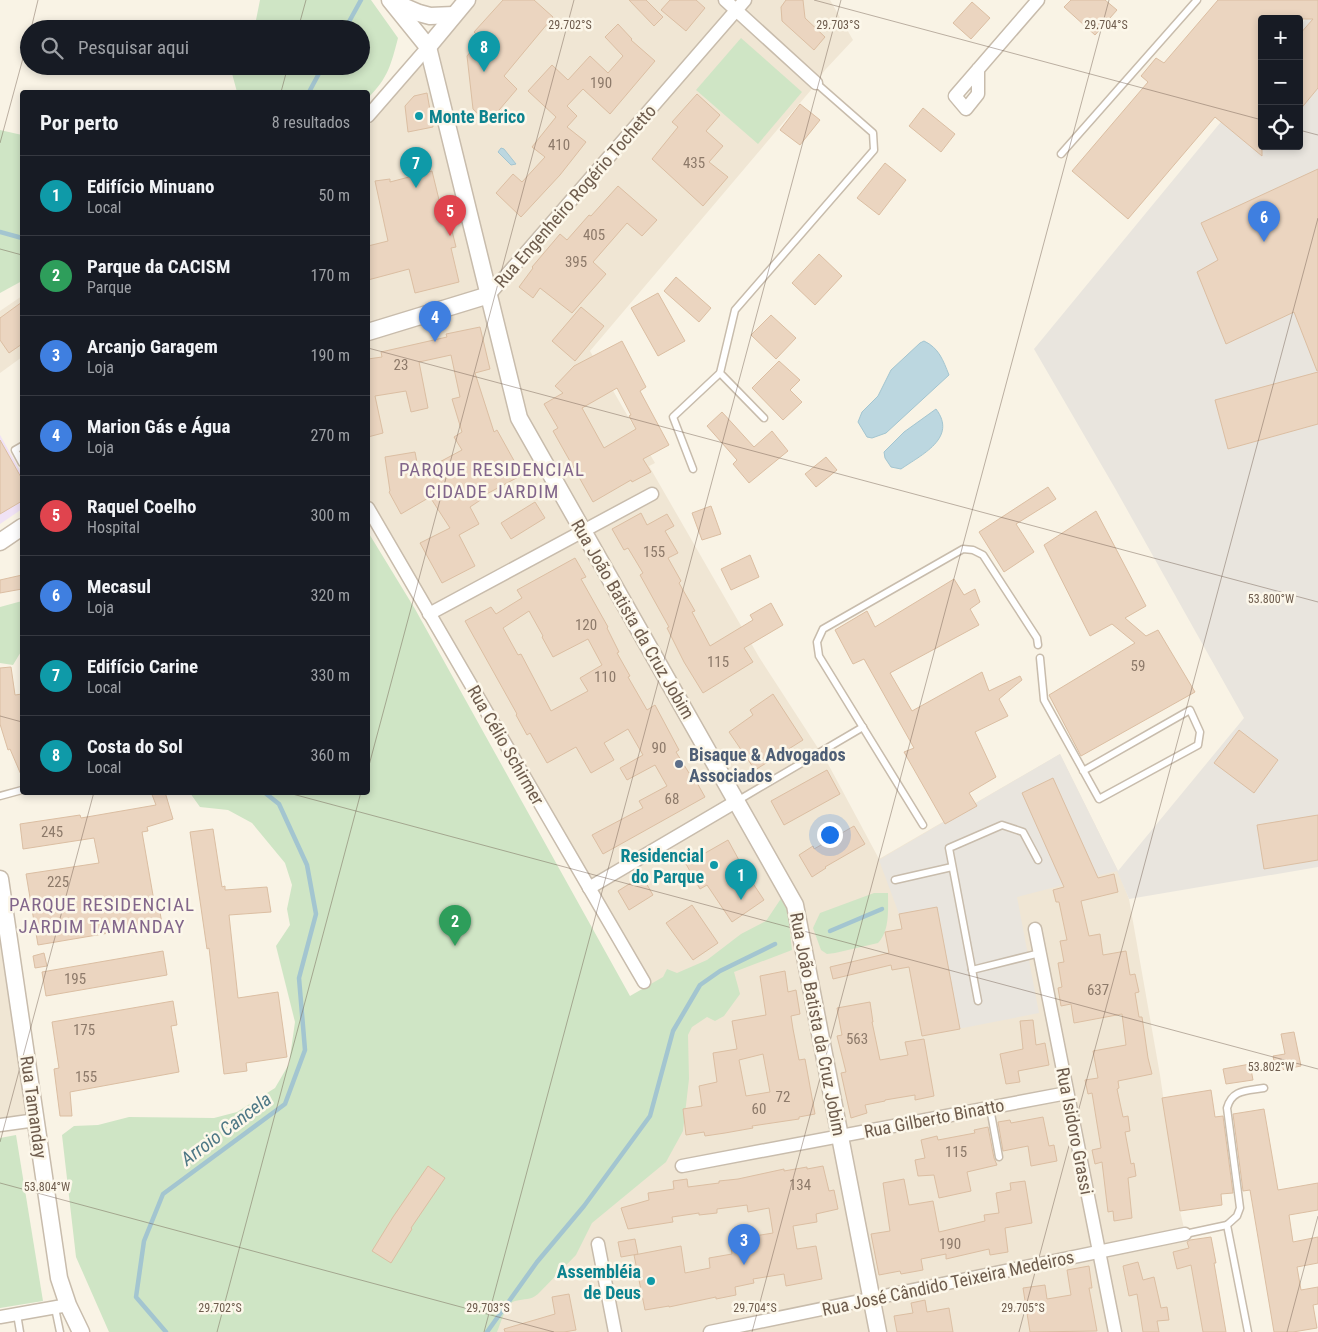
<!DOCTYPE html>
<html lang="pt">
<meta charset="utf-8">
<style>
body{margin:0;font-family:"Roboto Condensed",sans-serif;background:#20242c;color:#f1f3f6}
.controls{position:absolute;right:15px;top:15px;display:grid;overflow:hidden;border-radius:5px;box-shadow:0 2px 8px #0003}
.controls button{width:45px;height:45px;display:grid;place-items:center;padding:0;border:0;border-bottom:1px solid #363941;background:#171b24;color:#f1f3f6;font:25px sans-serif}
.you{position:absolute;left:829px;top:834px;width:18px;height:18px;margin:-12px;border:4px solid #fff;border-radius:50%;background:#1a73e8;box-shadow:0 0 0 8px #1a73e833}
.badge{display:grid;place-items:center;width:32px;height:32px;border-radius:50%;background:#d48059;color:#fff;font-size:16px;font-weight:700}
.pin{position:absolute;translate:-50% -41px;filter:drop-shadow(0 1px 2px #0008)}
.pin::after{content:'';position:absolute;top:26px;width:18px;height:15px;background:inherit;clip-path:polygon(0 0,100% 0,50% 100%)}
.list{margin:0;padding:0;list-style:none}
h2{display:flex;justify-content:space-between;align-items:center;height:65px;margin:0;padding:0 20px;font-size:21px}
h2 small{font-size:16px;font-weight:400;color:#9ea1a6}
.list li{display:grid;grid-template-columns:32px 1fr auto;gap:15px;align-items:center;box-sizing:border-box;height:80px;padding:0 20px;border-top:1px solid #363941}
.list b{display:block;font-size:19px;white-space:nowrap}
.list p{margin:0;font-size:16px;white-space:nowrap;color:#9ea1a6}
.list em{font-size:16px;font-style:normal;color:#9ea1a6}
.icon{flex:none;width:28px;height:28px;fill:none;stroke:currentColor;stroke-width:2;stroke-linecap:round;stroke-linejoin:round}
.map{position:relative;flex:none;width:1318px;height:1332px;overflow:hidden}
.search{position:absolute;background:#171b24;box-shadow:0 2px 8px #0003;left:20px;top:20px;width:350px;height:55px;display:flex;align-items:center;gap:12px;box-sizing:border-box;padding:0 18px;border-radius:28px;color:#9ea1a6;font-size:19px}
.panel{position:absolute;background:#171b24;box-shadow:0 2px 8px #0003;left:20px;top:90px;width:350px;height:705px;border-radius:5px}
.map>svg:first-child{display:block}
.residential{fill:#f0e6d4}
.industrial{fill:#e9e5de}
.education{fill:#f0e2f5}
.green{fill:#cfe5c5}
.water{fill:#bcd7e0;stroke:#a3c5d0}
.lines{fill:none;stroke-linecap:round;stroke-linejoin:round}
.stream{stroke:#a3c5d0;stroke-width:4.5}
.building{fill:#ebd5c0;stroke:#dbbea2;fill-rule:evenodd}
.service-casing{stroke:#c8bcac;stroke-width:9}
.minor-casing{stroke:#c8bcac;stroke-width:15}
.tertiary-casing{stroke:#c8bcac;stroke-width:19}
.service{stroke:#fff;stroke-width:6}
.minor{stroke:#fff;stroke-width:12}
.tertiary{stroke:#fff;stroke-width:16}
.ticks{fill:none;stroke:#6e5c4d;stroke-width:1;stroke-opacity:0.45}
.culture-dot{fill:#0f9aa8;stroke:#fcf7ea;stroke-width:2}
.service-dot{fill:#5c6f8a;stroke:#fcf7ea;stroke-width:2}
.labels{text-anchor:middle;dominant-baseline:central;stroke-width:5;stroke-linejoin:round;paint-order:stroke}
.number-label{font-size:15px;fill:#8d7a6a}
.culture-label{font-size:18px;font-weight:bold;fill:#0d838f;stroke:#fcf7ea;text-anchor:end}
.street-label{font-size:18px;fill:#6e5c4d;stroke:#fcf7ea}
.service-label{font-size:18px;font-weight:bold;fill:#4e5e75;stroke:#fcf7ea;text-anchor:start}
.neighbourhood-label{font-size:19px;letter-spacing:1px;fill:#82668b;stroke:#fcf7ea}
.water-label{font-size:19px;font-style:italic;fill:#4d7785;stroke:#fcf7ea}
.ticks-label{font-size:12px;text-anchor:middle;fill:#6e5c4d;stroke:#fcf7ea;stroke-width:5;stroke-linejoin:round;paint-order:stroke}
</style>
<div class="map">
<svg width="1318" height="1332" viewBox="0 0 1318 1332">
<rect width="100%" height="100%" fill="#f9f3e5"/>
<!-- residential -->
<g class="residential">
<polygon points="467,0 830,0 853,40 825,70 811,90 590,351 655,463 649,466 759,657 827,762 879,859 1060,754 1118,871 1129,899 1160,1075 1180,1211 1187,1241 1203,1332 487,1332 673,1031 368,508 368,116"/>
<polygon points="22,296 22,357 0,373 0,311"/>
<polygon points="0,879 36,1120 0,1125"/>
</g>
<!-- industrial -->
<polygon class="industrial" points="1318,4 1318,867 1129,899 1117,871 1017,897 1039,1013 922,1036 899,914 879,860 1060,754 1118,871 1244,718 1116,490 1034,349 1262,72 1262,146 1299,146 1299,27"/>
<!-- education -->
<polygon class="education" points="0,435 22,474 22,509 0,524"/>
<!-- green -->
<g class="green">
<path d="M260,0H371L398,38C391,65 388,78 368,98V92H237L230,66H361V29H222L223,27L256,20Z"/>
<polygon points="741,38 802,92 758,144 696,90"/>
<polygon points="0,130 22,135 22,281 0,293"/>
<path d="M368,532L415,609L630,996L663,977L667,969L677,973L707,960L741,934L766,921L782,897L787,905L792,950L734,972L740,994L724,1016L715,1021L707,1017L692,1027L688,1035L689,1079L683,1131L666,1162L592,1223L576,1255L538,1294C529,1301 526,1298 515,1301C505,1304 501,1323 497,1332H109L76,1257L62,1135L74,1126L98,1125L129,1117L214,1118L237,1112L275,1088L289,1064L295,1022L276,946L290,925L287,909L292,885L285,863L252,823L228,810L200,807L190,793L368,792Z"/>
<polygon points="22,601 22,650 13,665 0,663 0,607"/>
<path d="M874,893H888C888,909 890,931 878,943L835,953L827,954L821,950L813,928L820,913Z"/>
<polygon points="16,1135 43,1301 0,1308 0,1138"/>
</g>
<!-- water -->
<g class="water">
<polygon points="501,148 504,149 516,164 511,165 498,152"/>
<path d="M924,341C939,348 943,360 949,375L886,433L872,438L867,437L858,422L862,412L878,396L891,370L920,343Z"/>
<path d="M936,409C958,438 921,455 901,469L891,467L885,458L884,452L904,432Z"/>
</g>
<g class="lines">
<!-- stream -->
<g class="stream">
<polyline points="345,29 361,0"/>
<polyline points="309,92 323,66"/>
<polyline points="0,232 22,238"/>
<polyline points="830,931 882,909"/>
<polyline points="166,1332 136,1297 144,1241 163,1194 285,1104 305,1050 299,978 316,914 307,865 279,804 264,792"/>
<polyline points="487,1332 537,1262 584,1206 650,1116 673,1031 700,985 720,971 775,944"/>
</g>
</g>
<!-- building -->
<g class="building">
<polygon points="503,0 534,0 553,17 504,76 517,89 488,123 473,109 467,56 481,39 474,32"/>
<polygon points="629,0 646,0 663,17 654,26"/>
<polygon points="670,0 696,0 705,8 686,31 661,10"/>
<polygon points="786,0 803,0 805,18 825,37 814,50 782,21 781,7"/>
<polygon points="1071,0 1105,0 1117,10 1095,35 1064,7"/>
<polygon points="1218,0 1318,0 1318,88 1299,111 1299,35 1313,19 1262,19 1262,156 1215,117 1128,219 1072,171 1148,82 1141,76 1156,58 1164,63"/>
<polygon points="972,2 990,18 971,39 953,23"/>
<polygon points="618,24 632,39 631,40 655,61 610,114 583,89 567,106 577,116 567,127 586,142 560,175 521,217 496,193 513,174 522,182 545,157 532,147 556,117 528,91 552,65 568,80 590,56 608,73 623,56 605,37"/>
<polygon points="427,93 433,127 408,132 405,106 414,96"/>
<polygon points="697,94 720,115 706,131 723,146 709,162 728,177 703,206 652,159 678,127 672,122"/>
<polygon points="800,104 820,120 800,145 780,130"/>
<polygon points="923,108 955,134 941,152 909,126"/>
<polygon points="885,163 906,180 879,215 857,198"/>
<polygon points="1318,169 1318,371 1317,371 1294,312 1226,344 1197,272 1218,260 1201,223"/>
<polygon points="432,171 441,208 444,207 447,223 450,223 456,247 451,248 459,282 415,293 409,269 368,280 368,246 388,241 375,181 390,179 390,182"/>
<polygon points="618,186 657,220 642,236 627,223 593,262 606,274 572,313 540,288 533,298 519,287 533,268 532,267 560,234 567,240 589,215 591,216"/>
<polygon points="819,254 842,276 815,305 792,283"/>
<polygon points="676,277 711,308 699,322 664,291"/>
<polygon points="658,293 685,341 658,356 631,308"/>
<polygon points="22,302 22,344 9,353 0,340 0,318"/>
<polygon points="581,307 604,326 575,361 552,341"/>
<polygon points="771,315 796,338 776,359 751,335"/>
<polygon points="480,327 490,369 475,373 494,432 497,430 522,475 481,497 482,499 470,507 479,524 459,535 475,566 442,583 420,543 450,528 430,497 401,514 389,492 390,491 385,457 415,452 419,473 462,450 454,437 462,432 452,399 460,397 451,355 419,362 428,408 411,412 406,391 375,396 383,433 368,437 368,359 382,357 381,352 447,337 446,334"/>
<path d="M622,341L646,387L640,391L669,445L643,459L651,472L632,482L631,480L593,502L553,431L558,428L544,404L563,393L555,386L574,366ZM617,388L631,415L629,416L636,429L604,448L582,408Z"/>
<polygon points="779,361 800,380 790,390 802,402 783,420 752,388"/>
<polygon points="1318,372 1318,424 1228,449 1215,400"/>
<polygon points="722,412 754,447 772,431 788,451 749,483 733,464 737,460 707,426"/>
<polygon points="0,440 22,479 22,501 0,514"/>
<polygon points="826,457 837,470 816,487 805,474"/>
<polygon points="1048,487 1056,499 1016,524 1034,552 1004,572 979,532"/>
<polygon points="535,502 545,518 511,539 501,523"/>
<polygon points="711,506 721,534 702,540 692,513"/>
<polygon points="1096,511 1146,606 1125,618 1146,636 1158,630 1195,692 1081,756 1049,695 1135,643 1112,624 1090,636 1044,545"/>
<polygon points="641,513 647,525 667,514 674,526 665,531 678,553 668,558 681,581 679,583 695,611 692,612 710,646 753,620 750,615 771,603 783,625 744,648 753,662 703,693 684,662 667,628 669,627 640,575 643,573 628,548 624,550 612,529"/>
<polygon points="750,555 759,577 731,590 721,569"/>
<path d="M575,558L586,577L581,579L608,627L607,628L619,652L617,653L630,676L628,677L647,710L655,705L679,750L676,752L689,773L691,772L705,797L603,854L592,835L643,808L639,801L667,786L655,765L627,780L620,768L643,755L628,729L604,743L614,760L591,773L576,747L547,763L530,733L527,735L516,715L517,714L465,621L491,607L496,614L522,598L517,590ZM529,611L543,636L542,637L553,657L588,639L602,665L580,678L588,691L551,711L521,654L518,655L503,628Z"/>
<polygon points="22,575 22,589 0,593 0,580"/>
<polygon points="954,579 964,595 975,589 980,602 970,609 979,625 890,673 912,711 982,672 989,691 1020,676 1022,680 999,699 1008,716 975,732 996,777 969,793 977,806 945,824 904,752 914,748 864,659 853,664 835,630 867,611 875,627"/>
<polygon points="11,667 15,695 22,694 22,777 10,749 8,750 0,724 0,668"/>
<polygon points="773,694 803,740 755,770 729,732 753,715 750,710"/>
<polygon points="1239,730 1278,760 1254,793 1214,763"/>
<polygon points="827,770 840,794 784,825 771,801"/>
<polygon points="1053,778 1098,878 1114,874 1118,892 1081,901 1089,936 1100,934 1103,955 1126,951 1130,975 1135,974 1139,992 1135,993 1139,1017 1142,1017 1148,1058 1152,1074 1118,1081 1119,1088 1117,1089 1123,1117 1128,1116 1130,1131 1125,1132 1131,1164 1134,1163 1136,1176 1128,1178 1132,1218 1114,1221 1113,1211 1108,1212 1102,1162 1095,1164 1092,1150 1101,1148 1092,1093 1088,1094 1085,1080 1098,1078 1093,1051 1126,1045 1122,1014 1074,1023 1071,1004 1061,1006 1058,988 1062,987 1058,963 1064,962 1060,941 1067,940 1059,902 1056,902 1053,890 1064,887 1022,793"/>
<polygon points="151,792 165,792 173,819 147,827 148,831 142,832 154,901 158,900 162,924 38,945 26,874 99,863 94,838 23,849 20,824 80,815 81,818 156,805"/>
<polygon points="1318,815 1318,860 1264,869 1257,825"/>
<polygon points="854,826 865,844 825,867 826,868 812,877 799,855 813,846 814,849"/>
<polygon points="213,829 222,887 225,886 225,890 267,887 271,912 229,915 238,998 278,992 287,1057 246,1063 247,1071 224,1074 209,948 207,949 190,832"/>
<polygon points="728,840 746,873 764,900 732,922 707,885 700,889 686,864"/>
<polygon points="642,876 653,895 629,910 618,891"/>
<polygon points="692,905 718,943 693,960 666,923"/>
<polygon points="937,907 960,1029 922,1036 909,967 892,970 891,965 833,979 830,967 889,953 885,932 902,929 899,914"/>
<polygon points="163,951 167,975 46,996 42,972"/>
<polygon points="44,953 47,966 35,968 33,956"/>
<path d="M785,971L788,992L796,990L800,1014L791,1016L793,1029L799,1060L805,1059L815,1114L799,1117V1119L752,1126L753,1128L725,1133L705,1136L704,1132L686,1135L683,1109L702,1106L699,1086L717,1082L713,1053L737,1049L732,1021L766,1015L760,976ZM763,1054L770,1092L746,1096L739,1060Z"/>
<polygon points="173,1001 177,1025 171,1026 179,1072 70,1092 72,1116 60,1116 54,1069 59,1068 52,1022"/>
<polygon points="870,1002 873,1022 872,1022 880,1060 908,1055 905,1042 924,1039 934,1096 915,1100 915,1095 885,1100 885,1101 865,1105 867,1113 851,1118 841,1073 846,1072 837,1036 842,1035 837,1008"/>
<polygon points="1033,1020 1036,1045 1045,1043 1049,1065 1018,1071 1020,1082 1006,1084 1000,1054 1023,1049 1020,1021"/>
<polygon points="1294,1032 1301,1066 1276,1071 1273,1056 1285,1054 1281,1034"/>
<polygon points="1250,1064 1253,1080 1226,1084 1223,1069"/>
<polygon points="1211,1090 1215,1117 1223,1116 1233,1193 1221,1194 1222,1205 1180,1211 1162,1098"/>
<polygon points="1264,1109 1278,1190 1318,1183 1318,1210 1289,1215 1293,1242 1318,1237 1318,1263 1297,1267 1301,1290 1318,1287 1318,1304 1313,1305 1317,1328 1293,1332 1274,1332 1250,1190 1243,1191 1233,1114"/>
<polygon points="1043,1117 1049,1146 1054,1145 1057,1161 1031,1166 1028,1146 1003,1151 998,1122 1010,1120 1011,1123"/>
<polygon points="988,1127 994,1158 997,1165 967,1172 971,1191 939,1198 934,1175 918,1176 915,1160 925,1158 921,1140 937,1136 938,1140 975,1133 974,1130"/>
<polygon points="428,1166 445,1178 411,1228 412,1229 391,1263 372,1251 393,1217"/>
<polygon points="823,1166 829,1191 834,1190 838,1209 816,1214 817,1222 793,1226 797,1249 816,1246 822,1279 786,1286 784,1274 753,1279 754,1283 735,1287 736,1295 716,1299 716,1297 669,1307 669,1306 645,1310 634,1255 681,1246 685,1273 710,1268 709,1258 732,1254 730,1240 773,1233 769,1208 748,1212 747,1205 717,1209 717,1213 699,1215 699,1213 672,1217 673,1222 628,1229 621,1208 649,1200 648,1193 674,1189 673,1181 687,1179 688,1187 719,1183 719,1181 738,1179 784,1169 784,1171 807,1167 807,1169"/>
<polygon points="904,1179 909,1205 933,1201 939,1232 985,1221 984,1215 999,1213 996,1193 1011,1190 1010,1183 1025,1181 1032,1223 1005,1228 1008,1252 990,1255 989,1249 946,1259 946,1254 921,1259 923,1270 901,1274 900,1271 879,1275 871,1234 890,1231 883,1183"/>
<polygon points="1211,1237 1216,1263 1214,1263 1226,1332 1203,1332 1191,1265 1177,1269 1173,1252 1189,1248 1187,1242 1190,1240"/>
<polygon points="635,1239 638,1254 621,1257 618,1242"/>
<polygon points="1138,1262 1143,1280 1154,1277 1161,1308 1167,1307 1169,1320 1157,1321 1159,1332 1143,1332 1137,1294 1129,1296 1123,1266"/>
<polygon points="1089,1266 1092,1288 1089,1288 1097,1331 1030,1332 1023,1288 1045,1285 1047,1299 1071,1295 1067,1270"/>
<polygon points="569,1294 576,1330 564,1332 505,1332 504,1329 555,1314 552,1297"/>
<polygon points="925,1300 927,1312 949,1308 953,1332 897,1332 894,1316 913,1313 911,1303"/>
</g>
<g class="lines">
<!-- service casing -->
<g class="service-casing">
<g id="service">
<polyline points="1061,154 1197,0"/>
<polyline points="764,418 720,373 735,310 874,150 873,133 816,83"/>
<polyline points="22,446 15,450 22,463"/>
<polyline points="693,469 673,417 720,373"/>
<polyline points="1040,658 1044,700 1099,799 1198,745 1200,732 1190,710 1083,771"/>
<polyline points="0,796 22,790"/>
<polyline points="737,801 863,727"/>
<polyline points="923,825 819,656 817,642 823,629 963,549 973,550 983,555 1037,638 1038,645"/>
<polyline points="895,880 952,867"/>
<polyline points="972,970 1040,953"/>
<polyline points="978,1001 949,848 1002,825 1023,832 1038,860"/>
<polyline points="990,1108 999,1157"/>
<polyline points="1185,1234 1227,1225"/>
<polyline points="55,1308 60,1332"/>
<polyline points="17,1314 20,1332"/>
<path d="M1248,1332L1227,1225L1237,1216L1240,1208L1227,1108C1232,1089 1247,1091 1264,1088"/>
</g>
</g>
<!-- minor casing -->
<g class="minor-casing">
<g id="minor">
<polyline points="725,0 816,83"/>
<polyline points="978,69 978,94 966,109 955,96 1038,0"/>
<polyline points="368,116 428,47"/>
<polyline points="489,295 745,0"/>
<polyline points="368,508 644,982"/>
<polyline points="429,614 652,494"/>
<polyline points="589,888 737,801"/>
<polyline points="1035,929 1115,1332"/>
<polyline points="0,1125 36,1120"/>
<polyline points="682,1166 1067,1093"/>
<polyline points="598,1244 615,1332"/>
<polyline points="0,1317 68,1305"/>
<polyline points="710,1332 1185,1234"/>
</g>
</g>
<!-- tertiary casing -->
<g class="tertiary-casing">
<g id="tertiary">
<polyline points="390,0 428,47 519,418 795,905 878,1332"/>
<polyline points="393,2 419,13 430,16 454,15"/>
<polyline points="428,47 467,0"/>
<polyline points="368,332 489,295"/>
<polyline points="0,542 22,527"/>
<polyline points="0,879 59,1278 68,1305 81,1332"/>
</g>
</g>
<!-- service -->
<use href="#service" class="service"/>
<!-- minor -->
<use href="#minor" class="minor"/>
<!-- tertiary -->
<use href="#tertiary" class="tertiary"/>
</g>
<!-- ticks -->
<path class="ticks" d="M814,0L1262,120M31,29L38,0M298,29L306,0M281,92L288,66M1299,130L1318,135M0,143L29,36M0,249L22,255M368,348L1318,602M0,716L22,722M368,769L574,0M285,792L1318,1069M0,1142L94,792M0,1183L554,1332M217,1332L361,792M484,1332L841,0M752,1332L1109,0M1019,1332L1318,218M1287,1332L1318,1216"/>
<!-- markers -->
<g class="culture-dot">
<circle cx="419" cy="116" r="5"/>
<circle cx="714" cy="865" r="5"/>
<circle cx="651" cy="1281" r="5"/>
</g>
<circle class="service-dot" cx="679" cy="764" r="5"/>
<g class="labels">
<!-- number labels -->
<g class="number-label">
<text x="601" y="83">190</text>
<text x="559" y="145">410</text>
<text x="694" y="163">435</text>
<text x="594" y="235">405</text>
<text x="576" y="262">395</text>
<text x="401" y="365">23</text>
<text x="654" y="552">155</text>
<text x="586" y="625">120</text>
<text x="718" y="662">115</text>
<text x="1138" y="666">59</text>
<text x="605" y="677">110</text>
<text x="659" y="748">90</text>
<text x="672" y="799">68</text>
<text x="52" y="832">245</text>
<text x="58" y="882">225</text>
<text x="75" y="979">195</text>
<text x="1098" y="990">637</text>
<text x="84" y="1030">175</text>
<text x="857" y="1039">563</text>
<text x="86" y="1077">155</text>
<text x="783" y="1097">72</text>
<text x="759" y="1109">60</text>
<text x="956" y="1152">115</text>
<text x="800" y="1185">134</text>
<text x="950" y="1244">190</text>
</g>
<!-- culture labels -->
<g class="culture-label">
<text x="429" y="116" text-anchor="start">Monte Berico</text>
<text x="704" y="855">Residencial<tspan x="704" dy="21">do Parque</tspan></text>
<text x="641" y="1271">Assembléia<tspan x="641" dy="21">de Deus</tspan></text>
</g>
<!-- street labels -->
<g class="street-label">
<text transform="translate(575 196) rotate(-49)">Rua Engenheiro Rogério Tochetto</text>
<text transform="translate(633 619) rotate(60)">Rua João Batista da Cruz Jobim</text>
<text transform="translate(506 745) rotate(60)">Rua Célio Schirmer</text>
<text transform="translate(818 1024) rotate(79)">Rua João Batista da Cruz Jobim</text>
<text transform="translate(34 1107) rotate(82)">Rua Tamanday</text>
<text transform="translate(934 1118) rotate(-11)">Rua Gilberto Binatto</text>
<text transform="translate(1075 1131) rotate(79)">Rua Isidoro Grassi</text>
<text transform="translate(948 1283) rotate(-12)">Rua José Cândido Teixeira Medeiros</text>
</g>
<!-- service labels -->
<g class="service-label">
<text x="689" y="754">Bisaque &amp; Advogados<tspan x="689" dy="21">Associados</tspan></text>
</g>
<!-- neighbourhood labels -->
<g class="neighbourhood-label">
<text x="492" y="469">PARQUE RESIDENCIAL<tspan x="492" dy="22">CIDADE JARDIM</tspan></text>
<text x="102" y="904">PARQUE RESIDENCIAL<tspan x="102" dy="22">JARDIM TAMANDAY</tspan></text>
</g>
<!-- water labels -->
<g class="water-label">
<text transform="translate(226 1129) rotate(-37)">Arroio Cancela</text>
</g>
</g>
<g class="ticks-label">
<text x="570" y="29">29.702°S</text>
<text x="1106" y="29">29.704°S</text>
<text x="838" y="29">29.703°S</text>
<text x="1271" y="603">53.800°W</text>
<text x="1271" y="1071">53.802°W</text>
<text x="47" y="1191">53.804°W</text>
<text x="220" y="1312">29.702°S</text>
<text x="488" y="1312">29.703°S</text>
<text x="755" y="1312">29.704°S</text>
<text x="1023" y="1312">29.705°S</text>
</g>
</svg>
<div class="controls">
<button>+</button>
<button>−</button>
<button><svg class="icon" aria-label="locate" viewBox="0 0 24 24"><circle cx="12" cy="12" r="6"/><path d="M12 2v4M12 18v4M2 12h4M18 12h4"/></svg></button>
</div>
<div class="you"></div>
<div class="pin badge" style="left:741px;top:900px;background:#0f9aa8">1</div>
<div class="pin badge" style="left:455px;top:946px;background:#2e9e5b">2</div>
<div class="pin badge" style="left:744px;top:1265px;background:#3f7fe0">3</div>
<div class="pin badge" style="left:435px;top:342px;background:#3f7fe0">4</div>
<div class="pin badge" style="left:450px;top:236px;background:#e0444e">5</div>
<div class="pin badge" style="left:1264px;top:242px;background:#3f7fe0">6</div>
<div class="pin badge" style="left:416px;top:188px;background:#0f9aa8">7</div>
<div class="pin badge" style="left:484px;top:72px;background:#0f9aa8">8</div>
<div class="search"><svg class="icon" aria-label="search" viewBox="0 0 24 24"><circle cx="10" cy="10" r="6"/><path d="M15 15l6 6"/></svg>Pesquisar aqui</div>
<section class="panel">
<h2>Por perto<small>8 resultados</small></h2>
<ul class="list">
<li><span class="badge" style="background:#0f9aa8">1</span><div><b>Edifício Minuano</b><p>Local</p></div><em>50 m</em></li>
<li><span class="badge" style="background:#2e9e5b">2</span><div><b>Parque da CACISM</b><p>Parque</p></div><em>170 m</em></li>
<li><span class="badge" style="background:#3f7fe0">3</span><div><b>Arcanjo Garagem</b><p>Loja</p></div><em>190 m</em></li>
<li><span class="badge" style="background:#3f7fe0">4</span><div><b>Marion Gás e Água</b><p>Loja</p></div><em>270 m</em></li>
<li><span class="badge" style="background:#e0444e">5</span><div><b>Raquel Coelho</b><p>Hospital</p></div><em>300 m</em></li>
<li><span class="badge" style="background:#3f7fe0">6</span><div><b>Mecasul</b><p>Loja</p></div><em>320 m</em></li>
<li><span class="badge" style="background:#0f9aa8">7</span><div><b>Edifício Carine</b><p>Local</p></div><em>330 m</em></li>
<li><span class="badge" style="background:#0f9aa8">8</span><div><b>Costa do Sol</b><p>Local</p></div><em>360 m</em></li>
</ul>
</section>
</div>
